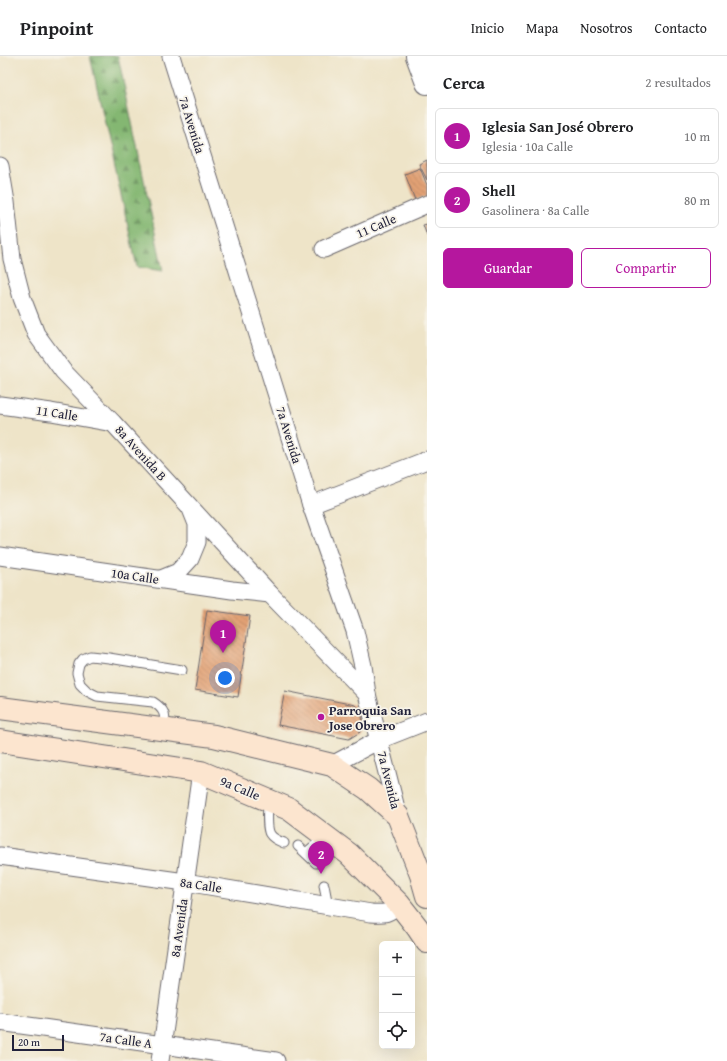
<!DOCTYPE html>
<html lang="es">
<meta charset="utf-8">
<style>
body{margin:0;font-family:"Gentium Book Plus",serif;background:#f6f6f6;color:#202124}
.controls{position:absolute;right:12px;bottom:12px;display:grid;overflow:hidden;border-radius:6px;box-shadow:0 4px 16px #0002}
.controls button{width:36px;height:36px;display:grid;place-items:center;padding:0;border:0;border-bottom:1px solid #e0e0e0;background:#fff;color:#202124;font:20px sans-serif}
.scale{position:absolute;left:12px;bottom:10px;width:52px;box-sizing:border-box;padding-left:4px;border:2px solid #22223b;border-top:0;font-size:11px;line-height:14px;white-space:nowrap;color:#22223b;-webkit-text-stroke:3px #f7f3e8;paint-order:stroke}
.you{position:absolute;left:225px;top:622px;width:14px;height:14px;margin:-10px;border:3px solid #fff;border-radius:50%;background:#1a73e8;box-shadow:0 0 0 6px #1a73e833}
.badge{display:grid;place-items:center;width:26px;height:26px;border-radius:50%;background:#b5179e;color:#fff;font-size:13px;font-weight:700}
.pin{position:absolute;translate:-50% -33px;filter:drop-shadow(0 1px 2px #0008)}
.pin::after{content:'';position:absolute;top:21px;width:14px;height:12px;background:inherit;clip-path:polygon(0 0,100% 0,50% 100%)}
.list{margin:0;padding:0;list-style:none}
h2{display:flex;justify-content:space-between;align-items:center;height:52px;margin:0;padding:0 16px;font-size:17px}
h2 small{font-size:13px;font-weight:400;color:#757577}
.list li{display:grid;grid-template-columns:26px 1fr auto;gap:12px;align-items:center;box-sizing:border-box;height:56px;margin:0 8px 8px;padding:0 8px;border:1px solid #e0e0e0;border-radius:6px}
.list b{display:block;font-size:15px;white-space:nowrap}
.list p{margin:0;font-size:13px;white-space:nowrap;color:#757577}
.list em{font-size:13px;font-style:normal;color:#757577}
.actions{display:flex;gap:8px;padding:12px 16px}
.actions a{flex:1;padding:9px 0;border:1px solid #b5179e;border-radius:6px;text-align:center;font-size:14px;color:#b5179e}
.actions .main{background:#b5179e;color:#fff}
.icon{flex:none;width:22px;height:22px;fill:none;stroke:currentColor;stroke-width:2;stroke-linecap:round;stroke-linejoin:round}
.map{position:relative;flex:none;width:427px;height:1005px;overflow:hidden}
header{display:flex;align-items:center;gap:24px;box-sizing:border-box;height:56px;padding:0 20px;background:#fff;border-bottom:1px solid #e0e0e0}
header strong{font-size:19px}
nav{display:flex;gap:22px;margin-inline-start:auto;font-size:14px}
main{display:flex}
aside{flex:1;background:#fff}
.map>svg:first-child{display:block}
.forest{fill:url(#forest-firs);stroke:#536c56}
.building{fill:url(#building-back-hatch)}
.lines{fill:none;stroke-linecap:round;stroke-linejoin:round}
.service-casing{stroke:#69666c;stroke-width:11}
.minor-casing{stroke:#69666c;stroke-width:19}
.tertiary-casing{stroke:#69666c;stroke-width:24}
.secondary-casing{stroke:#69666c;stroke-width:24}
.service{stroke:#fff;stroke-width:9}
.minor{stroke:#fff;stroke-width:17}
.tertiary{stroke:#fff;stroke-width:22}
.secondary{stroke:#fce5cf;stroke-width:22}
.poi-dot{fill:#b5179e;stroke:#f7f3e8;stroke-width:1.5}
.labels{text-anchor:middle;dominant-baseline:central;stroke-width:3.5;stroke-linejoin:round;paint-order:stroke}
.street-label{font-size:13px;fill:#22223b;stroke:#f7f3e8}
.poi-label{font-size:13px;font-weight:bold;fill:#22223b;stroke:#f7f3e8;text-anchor:start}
</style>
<header>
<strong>Pinpoint</strong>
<nav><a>Inicio</a><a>Mapa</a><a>Nosotros</a><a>Contacto</a></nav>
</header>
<main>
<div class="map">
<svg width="427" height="1005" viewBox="0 0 427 1005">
<defs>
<pattern id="forest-firs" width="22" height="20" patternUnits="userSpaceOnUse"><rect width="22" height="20" fill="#84b772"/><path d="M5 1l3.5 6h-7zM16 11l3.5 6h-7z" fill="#6c945f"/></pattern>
<pattern id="building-back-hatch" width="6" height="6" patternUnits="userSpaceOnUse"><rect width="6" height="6" fill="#e2a174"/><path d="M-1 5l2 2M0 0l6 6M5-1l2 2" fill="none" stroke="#b78360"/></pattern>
</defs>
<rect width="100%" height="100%" fill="#f7f3e8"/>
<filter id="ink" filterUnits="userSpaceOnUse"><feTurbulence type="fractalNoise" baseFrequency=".025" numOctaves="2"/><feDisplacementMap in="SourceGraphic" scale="8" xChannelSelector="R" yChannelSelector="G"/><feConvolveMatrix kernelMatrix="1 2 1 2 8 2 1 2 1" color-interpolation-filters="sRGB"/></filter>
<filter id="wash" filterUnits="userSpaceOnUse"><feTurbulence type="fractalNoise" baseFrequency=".012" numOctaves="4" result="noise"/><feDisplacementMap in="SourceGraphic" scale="16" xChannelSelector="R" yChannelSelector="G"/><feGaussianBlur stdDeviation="0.9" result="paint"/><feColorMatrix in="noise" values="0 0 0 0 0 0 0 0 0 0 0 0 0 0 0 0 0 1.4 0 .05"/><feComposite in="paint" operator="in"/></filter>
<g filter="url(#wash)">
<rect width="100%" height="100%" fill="#eee4c8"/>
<!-- forest -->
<polygon class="forest" points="90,0 118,0 163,215 137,211"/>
<g id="blocks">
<!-- building -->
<g class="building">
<polygon points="427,104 427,124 419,108"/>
<polygon points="420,112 427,129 427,140 415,144 405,118"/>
<polygon points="427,168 427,180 423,169"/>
<polygon points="207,554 250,560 238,641 195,634"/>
<polygon points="285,635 355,649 361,656 363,666 360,676 349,683 278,669"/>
</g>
</g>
</g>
<g filter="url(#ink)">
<use href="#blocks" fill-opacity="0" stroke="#69666c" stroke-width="1"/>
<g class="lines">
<!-- service casing -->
<g class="service-casing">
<g id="service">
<path d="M165,673C165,660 166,654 153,646L97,640L87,635L80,628L77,617L79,608L83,603L90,600L109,602L182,614"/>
<path d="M268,745C268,753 266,772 270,778C273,783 279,785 284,787"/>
<polyline points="298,790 316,807"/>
<polyline points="306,797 326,780"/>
<polyline points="324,829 328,850"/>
</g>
</g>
<!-- minor casing -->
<g class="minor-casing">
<g id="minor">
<polyline points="171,0 311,449 355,575 363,610 367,638 398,760"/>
<polyline points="0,110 6,146 12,203 22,242 36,278 63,315 113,367 270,538 367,638"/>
<polyline points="324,193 427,148"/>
<polyline points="0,349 51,356 113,367"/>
<polyline points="311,449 427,404"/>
<polyline points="0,500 232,534 270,538"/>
<polyline points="161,523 178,516 190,503 197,486 197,468 191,453"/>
<polyline points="332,709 379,684 427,665"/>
<path d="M0,800L185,826L371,857C385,858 388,858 399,848"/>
<polyline points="0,966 276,1005"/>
<polyline points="160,1005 201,716"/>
</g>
</g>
<!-- tertiary casing -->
<g class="tertiary-casing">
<polyline id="tertiary" points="417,0 427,27"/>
</g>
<!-- secondary casing -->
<g class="secondary-casing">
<g id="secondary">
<polyline points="0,652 214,680 332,709 368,733 398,760 421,819 427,840"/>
<polyline points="0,685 201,716 289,753 349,798 399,848 417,871 427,886"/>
</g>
</g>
<!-- service -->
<use href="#service" class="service"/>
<!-- minor -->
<use href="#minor" class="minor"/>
<!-- tertiary -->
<use href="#tertiary" class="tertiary"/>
<!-- secondary -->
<use href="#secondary" class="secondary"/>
</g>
</g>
<!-- markers -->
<circle class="poi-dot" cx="321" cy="661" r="4"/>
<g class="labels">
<!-- street labels -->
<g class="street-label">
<text transform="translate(192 69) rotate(73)">7a Avenida</text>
<text transform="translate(376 170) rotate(-23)">11 Calle</text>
<text transform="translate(57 357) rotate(9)">11 Calle</text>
<text transform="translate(289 379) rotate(73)">7a Avenida</text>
<text transform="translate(141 397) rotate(48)">8a Avenida B</text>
<text transform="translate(135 520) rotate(8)">10a Calle</text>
<text transform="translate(389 724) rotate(76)">7a Avenida</text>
<text transform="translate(240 732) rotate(23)">9a Calle</text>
<text transform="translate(201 829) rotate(9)">8a Calle</text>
<text transform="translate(179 872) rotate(-82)">8a Avenida</text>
<text transform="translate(126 984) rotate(8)">7a Calle A</text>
</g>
<!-- poi labels -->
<g class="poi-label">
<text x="329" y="654">Parroquia San<tspan x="329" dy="15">Jose Obrero</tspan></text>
</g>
</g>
</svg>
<div class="controls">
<button>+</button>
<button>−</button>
<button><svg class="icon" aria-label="locate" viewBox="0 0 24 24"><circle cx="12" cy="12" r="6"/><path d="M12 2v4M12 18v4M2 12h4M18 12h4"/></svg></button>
</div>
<div class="scale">20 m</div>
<div class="you"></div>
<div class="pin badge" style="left:223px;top:597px">1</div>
<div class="pin badge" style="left:321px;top:818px">2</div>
</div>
<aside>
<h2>Cerca<small>2 resultados</small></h2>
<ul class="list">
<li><span class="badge">1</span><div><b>Iglesia San José Obrero</b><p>Iglesia · 10a Calle</p></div><em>10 m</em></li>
<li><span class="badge">2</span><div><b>Shell</b><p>Gasolinera · 8a Calle</p></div><em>80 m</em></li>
</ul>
<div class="actions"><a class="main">Guardar</a><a>Compartir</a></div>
</aside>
</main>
